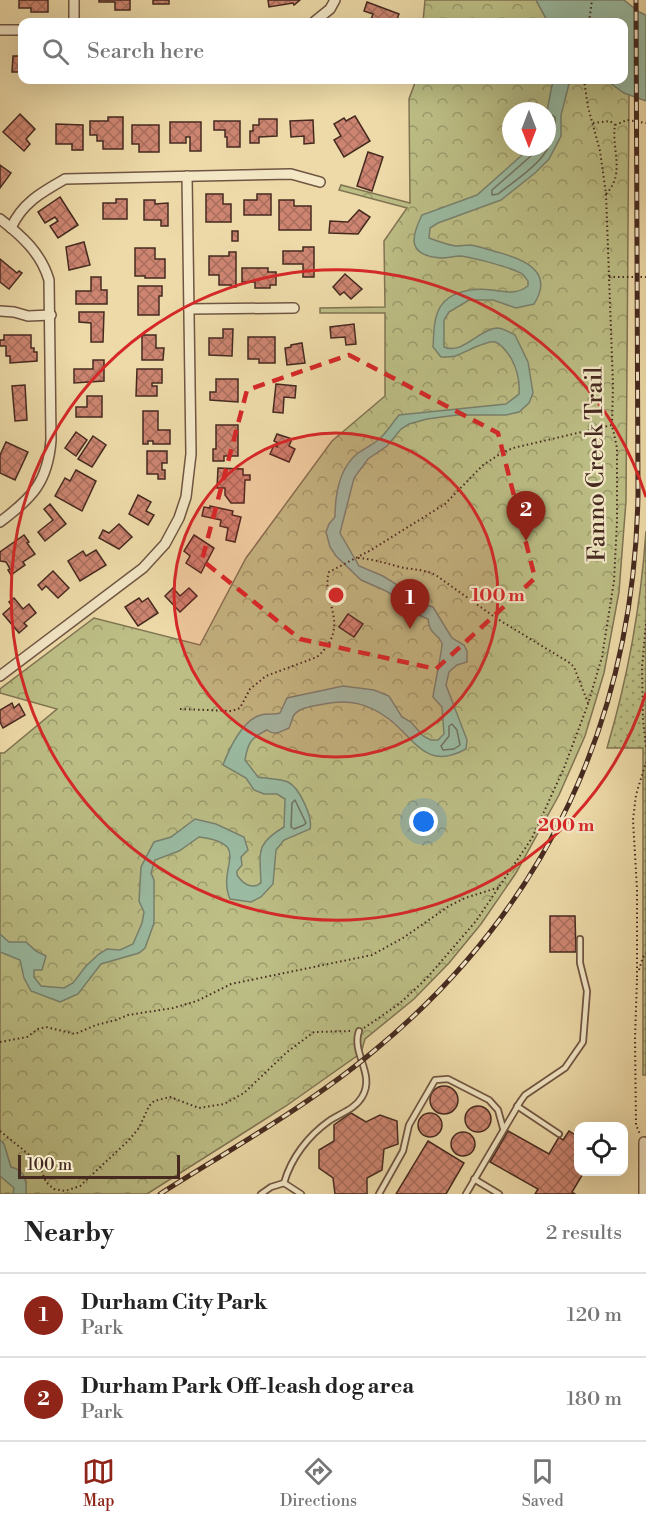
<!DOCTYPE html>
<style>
body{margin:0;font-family:"Libre Bodoni",serif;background:#f2f2f2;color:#222}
.controls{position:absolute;right:18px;bottom:18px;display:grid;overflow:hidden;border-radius:12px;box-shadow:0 6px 24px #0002}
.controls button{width:54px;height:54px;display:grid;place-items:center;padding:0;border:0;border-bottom:2px solid #e0e0e0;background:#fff;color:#222;font:30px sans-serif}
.compass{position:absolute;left:502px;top:102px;width:54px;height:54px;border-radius:50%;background:#fff;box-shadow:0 6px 24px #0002;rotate:180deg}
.scale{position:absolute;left:18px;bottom:15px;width:162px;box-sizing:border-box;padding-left:6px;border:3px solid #462a20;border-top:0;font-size:16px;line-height:21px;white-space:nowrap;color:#462a20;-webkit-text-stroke:4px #f3e7c6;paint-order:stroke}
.you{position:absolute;left:424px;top:822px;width:21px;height:21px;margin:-15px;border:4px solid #fff;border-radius:50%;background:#1a73e8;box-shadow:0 0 0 9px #1a73e833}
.badge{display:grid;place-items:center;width:39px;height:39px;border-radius:50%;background:#8f2418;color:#fff;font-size:20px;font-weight:700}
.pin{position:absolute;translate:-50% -50px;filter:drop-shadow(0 2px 3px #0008)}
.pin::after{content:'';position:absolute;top:32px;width:21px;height:18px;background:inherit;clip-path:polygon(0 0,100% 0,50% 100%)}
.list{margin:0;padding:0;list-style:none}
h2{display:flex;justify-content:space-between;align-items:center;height:78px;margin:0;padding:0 24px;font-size:26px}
h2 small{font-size:20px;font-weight:400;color:#767676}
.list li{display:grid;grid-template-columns:39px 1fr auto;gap:18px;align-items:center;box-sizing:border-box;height:84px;padding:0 24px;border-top:2px solid #e0e0e0}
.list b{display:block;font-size:22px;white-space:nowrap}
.list p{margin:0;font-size:20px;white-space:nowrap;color:#767676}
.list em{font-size:20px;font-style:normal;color:#767676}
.icon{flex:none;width:33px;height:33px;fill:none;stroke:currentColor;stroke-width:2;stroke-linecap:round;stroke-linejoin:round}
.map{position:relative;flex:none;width:646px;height:1194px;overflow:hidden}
.search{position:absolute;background:#fff;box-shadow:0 6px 24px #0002;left:18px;right:18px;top:18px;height:66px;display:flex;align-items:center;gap:15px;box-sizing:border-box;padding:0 21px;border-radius:12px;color:#767676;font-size:22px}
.sheet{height:246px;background:#fff}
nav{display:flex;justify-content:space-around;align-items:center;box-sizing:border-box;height:84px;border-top:2px solid #e0e0e0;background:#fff;font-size:16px;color:#767676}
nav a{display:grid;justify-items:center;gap:3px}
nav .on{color:#8f2418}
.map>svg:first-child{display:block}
.grass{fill:url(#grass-dots);stroke:#817452;stroke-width:1.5}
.forest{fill:url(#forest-crowns);stroke:#817452;stroke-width:1.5;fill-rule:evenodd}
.water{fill:#9abba2;stroke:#78816e;stroke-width:1.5}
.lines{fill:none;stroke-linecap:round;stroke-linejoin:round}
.shore{stroke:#707261;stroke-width:1.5}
.building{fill:url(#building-cross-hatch);stroke:#462a20;stroke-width:1.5}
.service-casing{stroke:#705642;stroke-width:8}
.minor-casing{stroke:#705642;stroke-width:12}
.path{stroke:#462a20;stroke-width:2;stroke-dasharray:1.5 3;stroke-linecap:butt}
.service{stroke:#f3e7c6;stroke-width:4.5}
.minor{stroke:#f3e7c6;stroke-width:9}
.rail-casing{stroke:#462a20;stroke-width:5}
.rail{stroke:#f3e7c6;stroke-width:3;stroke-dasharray:9;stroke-linecap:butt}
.marked{fill:none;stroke:#d62828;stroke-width:4.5;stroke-dasharray:12 8;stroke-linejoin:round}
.ring{fill:none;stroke:#d62828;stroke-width:3}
.labels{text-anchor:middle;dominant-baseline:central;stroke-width:4.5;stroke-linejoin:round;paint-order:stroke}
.street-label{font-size:24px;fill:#462a20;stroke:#f3e7c6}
.centre{fill:#d62828;stroke:#f3e7c6;stroke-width:3}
.ring-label{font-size:18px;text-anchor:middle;font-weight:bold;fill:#d62828;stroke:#f3e7c6;stroke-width:4.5;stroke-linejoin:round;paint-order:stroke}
</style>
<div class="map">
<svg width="646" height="1194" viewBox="0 0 646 1194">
<defs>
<pattern id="grass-dots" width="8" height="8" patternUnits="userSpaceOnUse" patternTransform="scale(1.5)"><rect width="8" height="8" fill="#bcbe85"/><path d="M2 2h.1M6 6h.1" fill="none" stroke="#9b9b6c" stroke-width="1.8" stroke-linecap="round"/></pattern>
<pattern id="forest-crowns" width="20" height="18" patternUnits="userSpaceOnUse" patternTransform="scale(1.5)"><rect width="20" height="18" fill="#bcbe85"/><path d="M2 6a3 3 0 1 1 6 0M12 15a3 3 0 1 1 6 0" fill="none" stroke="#9b9b6c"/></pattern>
<pattern id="building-cross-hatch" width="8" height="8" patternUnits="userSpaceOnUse" patternTransform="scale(1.5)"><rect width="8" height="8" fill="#cd8571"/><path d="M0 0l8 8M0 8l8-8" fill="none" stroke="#a86d5c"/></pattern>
</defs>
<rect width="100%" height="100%" fill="#eddaa8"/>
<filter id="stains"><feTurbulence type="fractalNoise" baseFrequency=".00333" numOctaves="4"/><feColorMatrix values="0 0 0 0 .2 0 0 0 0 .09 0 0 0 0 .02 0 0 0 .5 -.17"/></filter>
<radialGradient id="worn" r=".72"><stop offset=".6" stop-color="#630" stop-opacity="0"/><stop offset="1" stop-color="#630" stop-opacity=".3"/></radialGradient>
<!-- grass -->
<path class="grass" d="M646,531V1075H643V748H607C628,677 641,604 646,531Z"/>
<!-- forest -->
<g class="forest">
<polygon points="425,0 536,0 548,22 423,22"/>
<path d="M416,80H606L629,94L626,501L619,592L604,673L585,736L559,795L516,873L481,924L449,963L414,999L365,1039L361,1053L286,1106L147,1194H0V753H4L57,709L0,693V689L94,618L200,645L246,558L332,441L385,396V313H320V308L385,307L384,241L407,208L339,190L341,185L410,203L409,99ZM511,111H547V147H511Z"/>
</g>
<!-- water -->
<g class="water">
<polygon points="536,0 624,0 639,12 646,15 646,101 624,93 606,80 624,80 624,22 548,22"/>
<path d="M553,80H570L561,115V136L549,159L535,173L501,200L438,223L430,228L429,238C437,241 448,245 456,246C461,246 465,245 470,245C479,246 489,250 497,252C523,259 555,271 534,304L516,308L493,300H469L449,312L444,320V347C463,355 479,329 497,328C503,328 509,332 515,335L528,362L533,393L529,403L519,412L506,415H457L427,419L409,424L401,429L387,446L368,459L354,478L340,533L359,566L383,576L399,586L418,603L433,607L452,638L464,645L467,651V662L457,665L449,672L446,685L467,740L466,749C426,771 416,740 389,719C367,703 349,699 324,704C314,706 300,707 294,715C292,718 291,724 289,728C280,732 275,736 267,730C251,738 248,742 245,760L258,777C267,779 280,778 288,782C300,788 313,818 310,829L284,840L276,850L273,884L261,897L251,902L230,899C216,866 254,844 199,837L179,851L155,860L151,873L154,880V923L145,948L139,953L101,964L78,994L60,1002L31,991L24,978L20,960L0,952V934L9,942H26L36,951L46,956L42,970H34V977L41,986L64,988L73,983L86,966L99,954L107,949L120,950L133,944L142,923L144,912L139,901L141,867L154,842L171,837L195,819L216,824L244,837L248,850L241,857L242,865L237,871V875C243,884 252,890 261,883C260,852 255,844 284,827L285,799L277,794H264L254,790L246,778L223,765C229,749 243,719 261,715C267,713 274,715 280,713L287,698L343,686L374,690L389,696L402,717L411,722L423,736L431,740H438L444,734L442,707L433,697C434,688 443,646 442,643C436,631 430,636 428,619L407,610L399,600L386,591L361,580L336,556L330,547L326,532L329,524L335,517C335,494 339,468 358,453C365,448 372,445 378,440C386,434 392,423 399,415L506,404L519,394C520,382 517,369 511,358C507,352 502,344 495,342C486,340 465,353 455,356C451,357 446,357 441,357L433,347C434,337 433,324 437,314C444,292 471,287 492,290C505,292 516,295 528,286V281C527,280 524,275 522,274C514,268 471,257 460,256C454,256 448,258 442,258C408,256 410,239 422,215L477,195L531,147H547V111Z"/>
<path d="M0,1140L4,1144L11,1167C25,1170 27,1181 26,1194H13L14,1188L0,1176Z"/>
</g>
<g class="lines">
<!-- shore -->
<g class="shore">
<path d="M535,147L532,155L492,190V195L498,194C525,173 558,155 555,117L552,115L547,117"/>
<polygon points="452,724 457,730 460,745 454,749 443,750 441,746 449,736 449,726"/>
<polygon points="295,800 306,823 304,825 294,829 291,827 292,803"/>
</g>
</g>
<!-- building -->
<g class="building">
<polygon points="19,0 48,0 48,12 31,12 31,8 19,8"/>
<polygon points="99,0 130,0 130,10 115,10 115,2 99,2"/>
<rect x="153" y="0" width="16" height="4"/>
<polygon points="268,0 300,0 294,5 293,3 269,7"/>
<polygon points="367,2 399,14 396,22 370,22 373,14 364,11"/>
<polygon points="13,56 22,56 22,72 12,72"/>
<polygon points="20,114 35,129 26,139 30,144 24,151 3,132"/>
<polygon points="355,116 370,141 344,157 334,140 341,136 334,124 344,118 346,121"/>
<polygon points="108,117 123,117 123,149 103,149 103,141 97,141 97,135 90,135 90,121 108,121"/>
<polygon points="259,119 277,119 277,136 259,137 259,143 250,143 250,131 253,131 253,125 259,125"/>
<polygon points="313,120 314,143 304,144 304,136 291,137 290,121"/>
<polygon points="214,121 240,121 240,147 227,147 227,137 225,137 225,130 214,130"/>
<polygon points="170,122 201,122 201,151 190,151 190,137 186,137 186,143 170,143"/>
<polygon points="56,124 83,125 83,150 72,150 72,144 56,144"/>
<polygon points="132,125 159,125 159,152 139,152 139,144 132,144"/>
<polygon points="368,152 383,157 372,191 357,186"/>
<polygon points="0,165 11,173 0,188"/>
<polygon points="206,194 223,194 223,204 231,204 231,222 206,222"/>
<polygon points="257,194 271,194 271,215 244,215 244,200 257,200"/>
<polygon points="60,197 78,225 58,238 50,226 58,221 55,217 45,223 38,212"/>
<polygon points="116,199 127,199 127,219 103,219 103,203 116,203"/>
<polygon points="144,200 155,200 155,204 168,203 168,226 161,226 161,220 144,220"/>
<polygon points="279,200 294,200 294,206 311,206 311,230 279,230"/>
<polygon points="359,210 370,217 358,234 329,233 330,221 348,222"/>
<rect x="232" y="231" width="6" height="10"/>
<polygon points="84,242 90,265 69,270 66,247"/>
<polygon points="303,247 314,247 314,277 303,277 303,264 283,264 283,251 303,251"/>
<polygon points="135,248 155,248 155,259 165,259 165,278 145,278 145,276 135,276"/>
<polygon points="229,252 236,252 236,287 231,287 231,285 219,285 219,275 209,275 209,256 229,256"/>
<polygon points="0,259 17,273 19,271 22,273 9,289 0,282"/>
<polygon points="242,268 268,268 268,272 276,272 276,285 270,285 270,288 255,288 255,282 242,282"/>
<polygon points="345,274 362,289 351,299 344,292 340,295 333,287"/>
<polygon points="91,277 101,277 101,290 107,290 107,304 76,304 76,291 91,291"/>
<polygon points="138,286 162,286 162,296 159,296 159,315 138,315"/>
<polygon points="79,312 104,312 103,342 91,342 91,323 79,322"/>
<polygon points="354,324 356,344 346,345 345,337 331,338 330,327"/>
<polygon points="223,329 233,329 232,356 209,355 209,338 223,338"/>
<polygon points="4,335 31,335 31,348 34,348 34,352 37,352 37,361 10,363 10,356 6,356 6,346 0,346 0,340 4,340"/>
<polygon points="142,335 156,335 156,348 164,348 163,360 142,360"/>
<polygon points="248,337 275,337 275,363 259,363 259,359 248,359"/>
<polygon points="302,343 305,363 287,365 285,348 291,347 291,345"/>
<polygon points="93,360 104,360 104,381 74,383 74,369 93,369"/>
<polygon points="137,369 162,369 162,383 152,383 152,386 157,386 157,396 136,396"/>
<polygon points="216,379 238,379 238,402 210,400 210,392 216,392"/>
<polygon points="276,384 296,386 295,398 284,397 283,413 273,412"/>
<polygon points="25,385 27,420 15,421 12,386"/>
<polygon points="87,396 102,396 102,417 76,417 76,407 87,407"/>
<polygon points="143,411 158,411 158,430 170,430 170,444 153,444 153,441 148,441 148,444 143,444"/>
<polygon points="216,425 238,425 238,456 224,456 224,461 213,461 213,449 216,449"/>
<polygon points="76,432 87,440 76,456 65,448"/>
<polygon points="277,434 292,439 289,446 295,449 289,462 270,454 274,445 277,447 278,443 274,441"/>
<polygon points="93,436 106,445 92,467 78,459"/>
<polygon points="6,442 28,452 15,480 0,473 0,455"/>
<polygon points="147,451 167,451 167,463 162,463 162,470 165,470 165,479 158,479 158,474 147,474"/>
<polygon points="218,468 243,469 243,475 250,475 250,480 245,480 244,503 231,503 225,495 225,488 217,488"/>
<polygon points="76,470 96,481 82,511 55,496 65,478 70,481"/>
<polygon points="138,495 151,502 146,511 154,515 148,525 129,514"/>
<polygon points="50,504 66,524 45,541 38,532 53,520 44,509"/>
<polygon points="210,506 233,511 232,515 241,517 235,542 226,540 228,528 220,526 221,520 202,516 204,507 210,508"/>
<polygon points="119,524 132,537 119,549 99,538 103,530 109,533"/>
<polygon points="24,535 29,542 27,543 35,554 23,562 25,565 11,575 8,570 10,569 6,562 0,561 0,552"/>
<polygon points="194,535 214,548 201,573 186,563 190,556 184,551"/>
<polygon points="96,550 106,565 80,581 68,561 83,551 86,556"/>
<polygon points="53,571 69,588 58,598 46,586 42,590 38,585"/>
<polygon points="173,588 180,596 189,588 197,596 180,612 165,596"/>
<polygon points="14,598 23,609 29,604 36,613 24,623 27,626 19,633 3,614 12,606 9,602"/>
<polygon points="139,598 142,602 148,598 158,613 138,626 125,607"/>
<polygon points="348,614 363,624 354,637 339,627"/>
<polygon points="12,703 14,708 19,704 25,715 3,728 0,722 0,710"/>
<polygon points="550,916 575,916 576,952 550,952"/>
<circle cx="444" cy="1100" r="14"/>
<circle cx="478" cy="1119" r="13"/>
<circle cx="430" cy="1125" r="12"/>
<polygon points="351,1113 366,1122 380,1115 397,1121 398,1144 384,1149 382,1170 367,1178 367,1194 335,1194 333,1178 319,1168 319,1150 334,1141 334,1125"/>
<polygon points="508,1131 549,1154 559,1137 563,1140 569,1131 578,1137 578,1172 584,1172 572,1192 575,1194 535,1194 538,1189 490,1162"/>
<circle cx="463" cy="1144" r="12"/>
<polygon points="428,1141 464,1163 446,1194 396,1194"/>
</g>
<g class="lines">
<!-- service casing -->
<g class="service-casing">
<g id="service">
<polyline points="517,1106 559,1134"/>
<polyline points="474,1179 499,1194"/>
<path d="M284,1183C291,1158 308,1136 329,1121C341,1113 355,1109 362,1097C376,1074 351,1054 359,1031"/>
<polyline points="261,1194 271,1187 284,1183 301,1194"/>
<polyline points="379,1194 403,1151 409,1125 435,1080 448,1079 489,1100 498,1110 503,1128"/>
<polyline points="466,1194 520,1102 525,1095 565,1068 583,1042 587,991 580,963 580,939"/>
</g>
</g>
<!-- minor casing -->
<g class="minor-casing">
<g id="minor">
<polyline points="74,0 74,22"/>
<polyline points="314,22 330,9 335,0"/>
<polyline points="0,30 22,30"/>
<path d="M0,219C22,236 41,253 49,280L51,440C48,482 32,498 0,522"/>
<path d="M11,228C22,203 42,192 65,179L291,174L320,182"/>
<polyline points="189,309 294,308"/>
<polyline points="0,311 14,312 28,316 51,315"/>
<polyline points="0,676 143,568 165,544 179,518 186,497 191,454 187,176"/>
<polyline points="644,1142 644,1194"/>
</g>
</g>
<!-- path -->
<g class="path">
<polyline points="589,22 592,0"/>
<polyline points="593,123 610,121 615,125"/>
<path d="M606,194C626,173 611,149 615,125L627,120L646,123"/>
<polyline points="609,277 646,277"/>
<path d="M358,558C373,559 385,563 400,567C413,570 426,569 437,576L496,618L570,663L574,667L588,703"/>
<polyline points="646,624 642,667 643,720 646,747"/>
<path d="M180,709L232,711L240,708L250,689L266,676L317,657C353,625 320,602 329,572L371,550L445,504L483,465L500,454L513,448L612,425"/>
<polyline points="639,970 643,957 646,953"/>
<polyline points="637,977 637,889 633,820 636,795 646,762"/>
<polyline points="637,979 635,1038 636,1125 640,1134"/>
<polyline points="364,1028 399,1004 426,979 476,921 532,838 564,768 588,704 602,657 614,581 617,522 617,448 612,425 613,385 606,194 600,151 588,107 584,80"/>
<polyline points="0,1042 27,1037 38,1029 46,1027 75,1034 96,1025 116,1020 128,1015 173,1008 197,1001 231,984 372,955 403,938 449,906 465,898 500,887"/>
<polyline points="0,1131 38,1162 46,1182 54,1189 65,1191 80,1186 128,1141 139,1128 149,1106 154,1101 170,1097 199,1108 224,1104 244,1093 287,1052 314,1032 353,1031"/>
</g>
<!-- service -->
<use href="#service" class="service"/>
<!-- minor -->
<use href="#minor" class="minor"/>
<!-- rail casing -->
<g class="rail-casing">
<path id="rail" d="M160,1194C231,1149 311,1104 375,1050C547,908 634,717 638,495L636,0"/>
</g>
<!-- rail -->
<use href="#rail" class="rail"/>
</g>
<!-- marked area -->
<path class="marked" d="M349,355L498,433L535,578L436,669L300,639L202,560L247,390Z"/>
<!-- distance rings -->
<circle cx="336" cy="595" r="162" fill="#d62828" fill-opacity=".12"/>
<g class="ring">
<circle cx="336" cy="595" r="162"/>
<path d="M646 693A325 325 0 1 1 646 497"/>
</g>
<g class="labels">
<!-- street labels -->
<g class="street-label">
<text transform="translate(596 464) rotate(-91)">Fanno Creek Trail</text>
</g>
</g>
<circle cx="336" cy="595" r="9" class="centre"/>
<g class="ring-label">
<text x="498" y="601">100 m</text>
<text x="566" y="831">200 m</text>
</g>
<rect width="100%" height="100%" filter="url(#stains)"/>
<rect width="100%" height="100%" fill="url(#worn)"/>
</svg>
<div class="controls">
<button><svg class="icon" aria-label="locate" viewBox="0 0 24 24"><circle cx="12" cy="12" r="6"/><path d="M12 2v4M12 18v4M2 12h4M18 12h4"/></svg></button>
</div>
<svg class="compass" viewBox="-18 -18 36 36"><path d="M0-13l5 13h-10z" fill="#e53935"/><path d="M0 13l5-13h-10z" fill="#767676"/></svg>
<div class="scale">100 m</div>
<div class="you"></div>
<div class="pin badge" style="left:410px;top:629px">1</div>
<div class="pin badge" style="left:526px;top:541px">2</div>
<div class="search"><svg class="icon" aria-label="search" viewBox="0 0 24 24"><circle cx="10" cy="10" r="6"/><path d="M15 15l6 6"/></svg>Search here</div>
</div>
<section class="sheet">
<h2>Nearby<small>2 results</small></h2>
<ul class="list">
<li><span class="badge">1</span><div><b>Durham City Park</b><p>Park</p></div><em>120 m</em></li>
<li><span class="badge">2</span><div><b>Durham Park Off-leash dog area</b><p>Park</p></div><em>180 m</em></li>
</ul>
</section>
<nav>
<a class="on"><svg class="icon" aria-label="map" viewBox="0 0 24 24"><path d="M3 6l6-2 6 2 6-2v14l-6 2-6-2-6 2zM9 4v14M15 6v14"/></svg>Map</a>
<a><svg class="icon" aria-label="directions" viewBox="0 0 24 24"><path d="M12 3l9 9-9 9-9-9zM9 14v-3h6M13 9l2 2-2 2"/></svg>Directions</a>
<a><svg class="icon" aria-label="saved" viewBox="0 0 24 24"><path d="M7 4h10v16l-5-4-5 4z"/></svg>Saved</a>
</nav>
